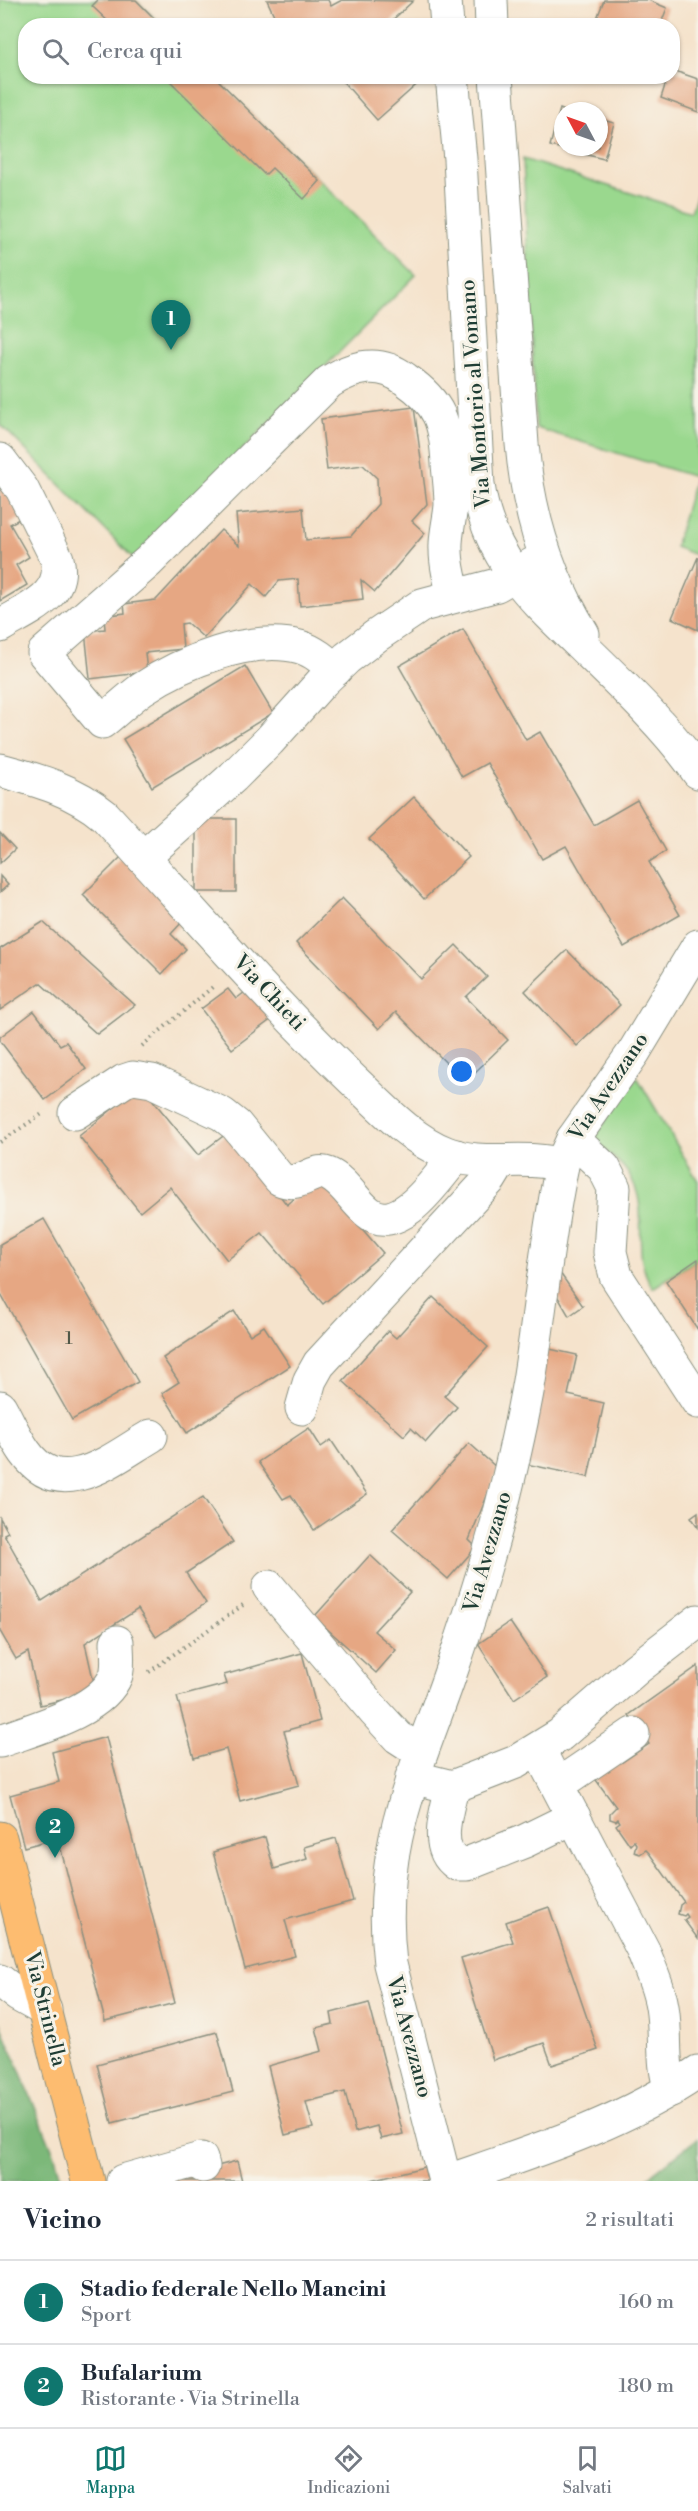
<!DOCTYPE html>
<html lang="it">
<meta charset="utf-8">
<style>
body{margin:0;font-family:"Libre Bodoni",serif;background:#f6f6f7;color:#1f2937}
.compass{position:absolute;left:554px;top:102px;width:54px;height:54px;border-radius:50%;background:#fff;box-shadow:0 2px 4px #0004;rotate:311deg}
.you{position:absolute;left:462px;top:1072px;width:21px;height:21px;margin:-15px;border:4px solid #fff;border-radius:50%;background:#1a73e8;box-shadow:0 0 0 9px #1a73e833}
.badge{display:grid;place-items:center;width:39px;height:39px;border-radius:50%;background:#0f766e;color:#fff;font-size:20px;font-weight:700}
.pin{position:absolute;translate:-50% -50px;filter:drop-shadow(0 2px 3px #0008)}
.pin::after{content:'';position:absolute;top:32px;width:21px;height:18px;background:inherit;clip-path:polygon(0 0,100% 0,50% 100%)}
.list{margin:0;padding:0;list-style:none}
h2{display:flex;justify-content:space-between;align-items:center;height:78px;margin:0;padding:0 24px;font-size:26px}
h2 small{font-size:20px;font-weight:400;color:#747a83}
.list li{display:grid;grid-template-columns:39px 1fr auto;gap:18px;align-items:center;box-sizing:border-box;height:84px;padding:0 24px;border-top:2px solid #e0e1e3}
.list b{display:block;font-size:22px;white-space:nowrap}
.list p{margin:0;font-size:20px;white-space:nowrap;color:#747a83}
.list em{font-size:20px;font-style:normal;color:#747a83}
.icon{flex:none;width:33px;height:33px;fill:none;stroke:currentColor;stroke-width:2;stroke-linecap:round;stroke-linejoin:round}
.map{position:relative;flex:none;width:698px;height:2181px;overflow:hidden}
.search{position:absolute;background:#fff;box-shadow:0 2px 4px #0004;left:18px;right:18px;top:18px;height:66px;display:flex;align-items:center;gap:15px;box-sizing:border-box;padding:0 21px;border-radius:24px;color:#747a83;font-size:22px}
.sheet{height:246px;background:#fff}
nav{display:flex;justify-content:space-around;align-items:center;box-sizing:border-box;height:84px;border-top:2px solid #e0e1e3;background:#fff;font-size:16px;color:#747a83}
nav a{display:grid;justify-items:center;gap:3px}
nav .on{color:#0f766e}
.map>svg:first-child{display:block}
.green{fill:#9ad88e;stroke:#5c8a61;stroke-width:1.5}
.forest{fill:#7bb879;stroke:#4d7a56;stroke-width:1.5}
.building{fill:#e6a783}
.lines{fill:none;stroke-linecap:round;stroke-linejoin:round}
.minor-casing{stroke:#8a9080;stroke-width:35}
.major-casing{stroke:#8a9080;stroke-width:35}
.path{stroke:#8a9080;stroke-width:4;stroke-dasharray:1.5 4.5;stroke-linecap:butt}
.minor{stroke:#fff;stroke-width:33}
.major{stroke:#fdbc6f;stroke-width:33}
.labels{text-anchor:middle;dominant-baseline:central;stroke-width:6;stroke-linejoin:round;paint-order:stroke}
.number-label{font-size:18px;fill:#515848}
.street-label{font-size:21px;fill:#1f3d34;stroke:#f7f3e8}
</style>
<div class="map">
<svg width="698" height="2181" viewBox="0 0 698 2181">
<rect width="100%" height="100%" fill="#f7f3e8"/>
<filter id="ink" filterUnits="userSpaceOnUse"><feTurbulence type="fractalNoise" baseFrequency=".0167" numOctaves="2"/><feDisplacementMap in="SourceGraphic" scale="12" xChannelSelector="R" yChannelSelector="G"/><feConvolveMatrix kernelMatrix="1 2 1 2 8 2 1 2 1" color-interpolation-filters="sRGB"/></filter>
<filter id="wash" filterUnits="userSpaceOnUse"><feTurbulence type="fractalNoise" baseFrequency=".008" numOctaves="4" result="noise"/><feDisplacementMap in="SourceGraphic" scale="24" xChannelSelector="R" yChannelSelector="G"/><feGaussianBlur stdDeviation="1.35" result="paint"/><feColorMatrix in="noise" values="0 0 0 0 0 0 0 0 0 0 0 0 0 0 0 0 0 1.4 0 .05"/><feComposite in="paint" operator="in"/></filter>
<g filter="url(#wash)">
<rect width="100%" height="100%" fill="#f5e3cc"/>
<!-- green -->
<g class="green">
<polygon points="0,0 136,0 162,25 26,26 26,76 214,77 416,275 134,559 0,424"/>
<polygon points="523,159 691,212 698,192 698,556 675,547 695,477 536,428"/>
<path d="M637,1077L698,1181V1259L653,1288C630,1255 649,1218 634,1184C626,1165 608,1153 592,1140Z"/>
</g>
<!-- forest -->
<g class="forest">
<polygon points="0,2022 55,2156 62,2181 0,2181"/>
<polygon points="698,2138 698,2181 643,2181"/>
</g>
<g id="blocks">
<!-- building -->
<g class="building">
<polygon points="98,0 136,0 162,26 113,26 92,6"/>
<polygon points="267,0 328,0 331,6 342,0 413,1 386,26 331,26 329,21 321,26 279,26"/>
<polygon points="604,0 648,0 667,8 660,26 594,26"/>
<polygon points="672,70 698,79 698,112 661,98 668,76 672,76"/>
<polygon points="165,76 214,76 320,181 304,199 272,168 265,175"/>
<polygon points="338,76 423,76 424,78 377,120"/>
<polygon points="560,109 563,110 563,147 599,147 599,119 614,123 604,159 550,146"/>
<polygon points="414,407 427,504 412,521 425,533 375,592 361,580 363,599 300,606 298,579 279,581 266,597 252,584 204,638 187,623 181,624 183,649 145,653 147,672 90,679 85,631 105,629 104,616 125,613 124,604 156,600 221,530 239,546 236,514 303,508 306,540 351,536 378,504 377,478 363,465 327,470 321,419"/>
<polygon points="0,483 21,518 10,524 29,557 16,565 27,585 0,601"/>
<polygon points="698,557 698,630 672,618"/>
<polygon points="463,629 526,740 540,732 594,825 637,800 666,851 649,862 680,915 624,947 566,846 542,859 487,763 462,777 399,666"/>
<polygon points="245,666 273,713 152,787 123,739"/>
<polygon points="414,797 469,857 424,899 369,839"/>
<rect x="196" y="819" width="40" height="73"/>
<polygon points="0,833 15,849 0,863"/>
<polygon points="121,857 184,920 171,934 186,949 162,974 83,895"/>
<polygon points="0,876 8,885 0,892"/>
<polygon points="342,898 421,979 456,945 487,977 466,997 508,1040 465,1082 396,1012 379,1029 296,943"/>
<polygon points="43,922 135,1005 97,1034 40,983 0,1010 0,949"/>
<polygon points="567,950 620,1005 577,1046 525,991"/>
<polygon points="254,985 277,1015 232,1049 201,1009 228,989 236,999"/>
<polygon points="34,1011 60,1045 66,1042 86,1069 45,1100 0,1041 0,1037"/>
<polygon points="141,1086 198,1155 230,1131 287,1205 318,1178 383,1253 323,1304 262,1233 227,1260 170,1187 140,1212 79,1136"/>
<polygon points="44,1219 138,1382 72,1420 0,1293 0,1244"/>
<polygon points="698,1259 698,1330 666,1281"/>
<polygon points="560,1273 583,1306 569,1316 555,1292"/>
<polygon points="433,1297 488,1347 444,1396 457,1407 426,1442 411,1428 404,1436 343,1381 388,1331 396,1338"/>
<polygon points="234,1311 250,1335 264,1326 290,1366 187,1433 162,1393 179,1382 163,1358"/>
<polygon points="545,1348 577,1355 568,1395 604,1403 588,1477 521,1463"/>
<polygon points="309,1428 321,1447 331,1440 367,1494 314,1530 291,1495 283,1499 258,1462"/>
<polygon points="469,1443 498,1469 469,1540 476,1547 448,1579 392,1530"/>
<polygon points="203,1497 233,1542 186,1573 206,1603 156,1637 138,1609 85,1643 96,1692 40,1705 28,1652 16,1659 0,1631 0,1518 8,1532 4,1534 42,1601"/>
<polygon points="698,1512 698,1527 691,1517"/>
<polygon points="370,1555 410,1592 374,1631 396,1650 376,1673 314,1617"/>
<polygon points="510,1622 547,1677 514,1699 478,1644"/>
<polygon points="302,1653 320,1721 284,1731 299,1785 240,1801 226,1749 194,1758 177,1697 227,1684 224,1675"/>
<polygon points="698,1666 698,1939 684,1920 688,1917 686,1914 684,1916 678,1914 680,1905 684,1902 649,1853 646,1850 640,1854 634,1852 636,1844 634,1841 630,1845 616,1825 620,1822 618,1819 616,1821 610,1819 610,1813 616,1807 593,1776 618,1759 621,1763 649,1744 629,1715"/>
<polygon points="106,1737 175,2003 105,2021 58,1838 24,1847 10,1795 59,1782 52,1752"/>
<polygon points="265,1837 274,1869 307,1859 304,1847 336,1838 353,1901 285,1920 295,1956 245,1969 213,1852"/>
<polygon points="549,1907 598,2050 552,2065 544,2043 493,2060 461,1958 513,1942 506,1922"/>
<polygon points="369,2003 403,2134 381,2139 377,2126 355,2132 345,2092 306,2102 313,2128 285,2135 268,2066 322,2051 316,2028 333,2024 331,2013"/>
<polygon points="217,2032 233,2092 112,2123 97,2064"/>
<polygon points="237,2161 242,2181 162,2181 162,2180"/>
<polygon points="424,2167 428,2181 371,2181 371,2180"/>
</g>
</g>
</g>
<g filter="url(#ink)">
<use href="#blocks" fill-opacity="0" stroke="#8a9080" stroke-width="1.5"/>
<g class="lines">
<!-- minor casing -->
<g class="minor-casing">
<g id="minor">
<polyline points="445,0 447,26"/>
<polyline points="491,0 492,26"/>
<path d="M452,76L460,159L478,485C488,557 530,596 580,644C618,681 669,729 698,772"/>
<path d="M496,76L522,444C528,512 547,576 583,634"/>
<path d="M0,460L22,489L57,559C67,596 26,610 0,626"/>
<path d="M335,670C325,661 314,651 300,647C252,634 182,662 142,689C128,699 116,711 102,722L44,653L148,562L329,382C354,366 380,360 405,379C440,403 446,423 448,464C449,477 451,491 451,505C450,520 445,535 446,550C446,565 450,580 454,595"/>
<path d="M0,770C38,780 74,790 105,816C187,905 266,997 353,1080C381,1106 410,1139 446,1153C483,1168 524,1154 562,1165"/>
<polyline points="143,858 233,777 269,741 322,682 347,658 376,636 422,605 497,585 533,564"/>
<path d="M75,1113L124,1081L133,1078L152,1081L222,1114L236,1125L280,1179C302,1189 311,1167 328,1174C344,1181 354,1201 368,1212C399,1238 438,1177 456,1156"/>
<polyline points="573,1139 604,1168 614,1188 610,1252 616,1276 698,1402"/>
<path d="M0,1407C8,1421 15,1438 25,1452C61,1503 112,1459 151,1436"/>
<polyline points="302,1408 310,1380 319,1364 490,1179 501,1161"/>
<polyline points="269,1587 375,1712 398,1737 421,1752"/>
<path d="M0,1741C33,1729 103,1711 116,1675C119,1665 117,1653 117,1642"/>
<path d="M538,1749L643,1950C651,1971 661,1992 663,2014C666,2040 662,2064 671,2090"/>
<polyline points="412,1777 452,1787 516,1762 560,1735 636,1669 698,1621"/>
<polyline points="558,1785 633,1734"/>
<path d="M452,1787C447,1810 433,1848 457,1864H467L525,1841L574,1817"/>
<polyline points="0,1981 18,1995 45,2010"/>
<polyline points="123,2181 201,2159 203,2166"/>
<path d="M445,2181L390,1964C377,1853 411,1784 447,1683C468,1623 488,1562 503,1501C513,1461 522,1421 529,1381C541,1308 547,1233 563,1161L573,1139L634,1052L698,946"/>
<path d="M448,2181C535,2151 622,2124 698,2072"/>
</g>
</g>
<!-- major casing -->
<g class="major-casing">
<polyline id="major" points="0,1838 88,2181"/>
</g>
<!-- path -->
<g class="path">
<polyline points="142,1046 215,985"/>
<polyline points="0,1142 42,1114"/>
<polyline points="149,1672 243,1605"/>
</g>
<!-- minor -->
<use href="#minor" class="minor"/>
<!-- major -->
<use href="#major" class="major"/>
</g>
</g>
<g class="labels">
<!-- number labels -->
<g class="number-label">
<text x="69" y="1338">1</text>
</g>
<!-- street labels -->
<g class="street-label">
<text transform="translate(476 394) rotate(-94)">Via Montorio al Vomano</text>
<text transform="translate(269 993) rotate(47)">Via Chieti</text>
<text transform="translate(609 1087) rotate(-56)">Via Avezzano</text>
<text transform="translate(488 1552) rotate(-74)">Via Avezzano</text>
<text transform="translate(45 2009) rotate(76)">Via Strinella</text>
<text transform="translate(409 2037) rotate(75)">Via Avezzano</text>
</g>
</g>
</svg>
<svg class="compass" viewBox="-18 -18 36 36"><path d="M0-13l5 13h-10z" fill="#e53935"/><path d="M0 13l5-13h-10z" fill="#747a83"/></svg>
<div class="you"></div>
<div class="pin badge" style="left:171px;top:350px">1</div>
<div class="pin badge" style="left:55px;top:1858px">2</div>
<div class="search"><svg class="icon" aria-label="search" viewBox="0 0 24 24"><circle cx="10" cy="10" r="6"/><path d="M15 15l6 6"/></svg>Cerca qui</div>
</div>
<section class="sheet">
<h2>Vicino<small>2 risultati</small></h2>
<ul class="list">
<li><span class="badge">1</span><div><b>Stadio federale Nello Mancini</b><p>Sport</p></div><em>160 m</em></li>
<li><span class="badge">2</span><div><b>Bufalarium</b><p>Ristorante · Via Strinella</p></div><em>180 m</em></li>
</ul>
</section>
<nav>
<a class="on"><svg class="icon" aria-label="map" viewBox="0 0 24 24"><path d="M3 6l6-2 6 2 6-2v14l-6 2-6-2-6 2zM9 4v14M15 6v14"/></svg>Mappa</a>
<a><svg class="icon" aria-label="directions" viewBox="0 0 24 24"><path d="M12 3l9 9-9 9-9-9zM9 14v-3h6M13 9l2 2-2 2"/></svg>Indicazioni</a>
<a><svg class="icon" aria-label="saved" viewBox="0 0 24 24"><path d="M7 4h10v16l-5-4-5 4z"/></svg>Salvati</a>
</nav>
